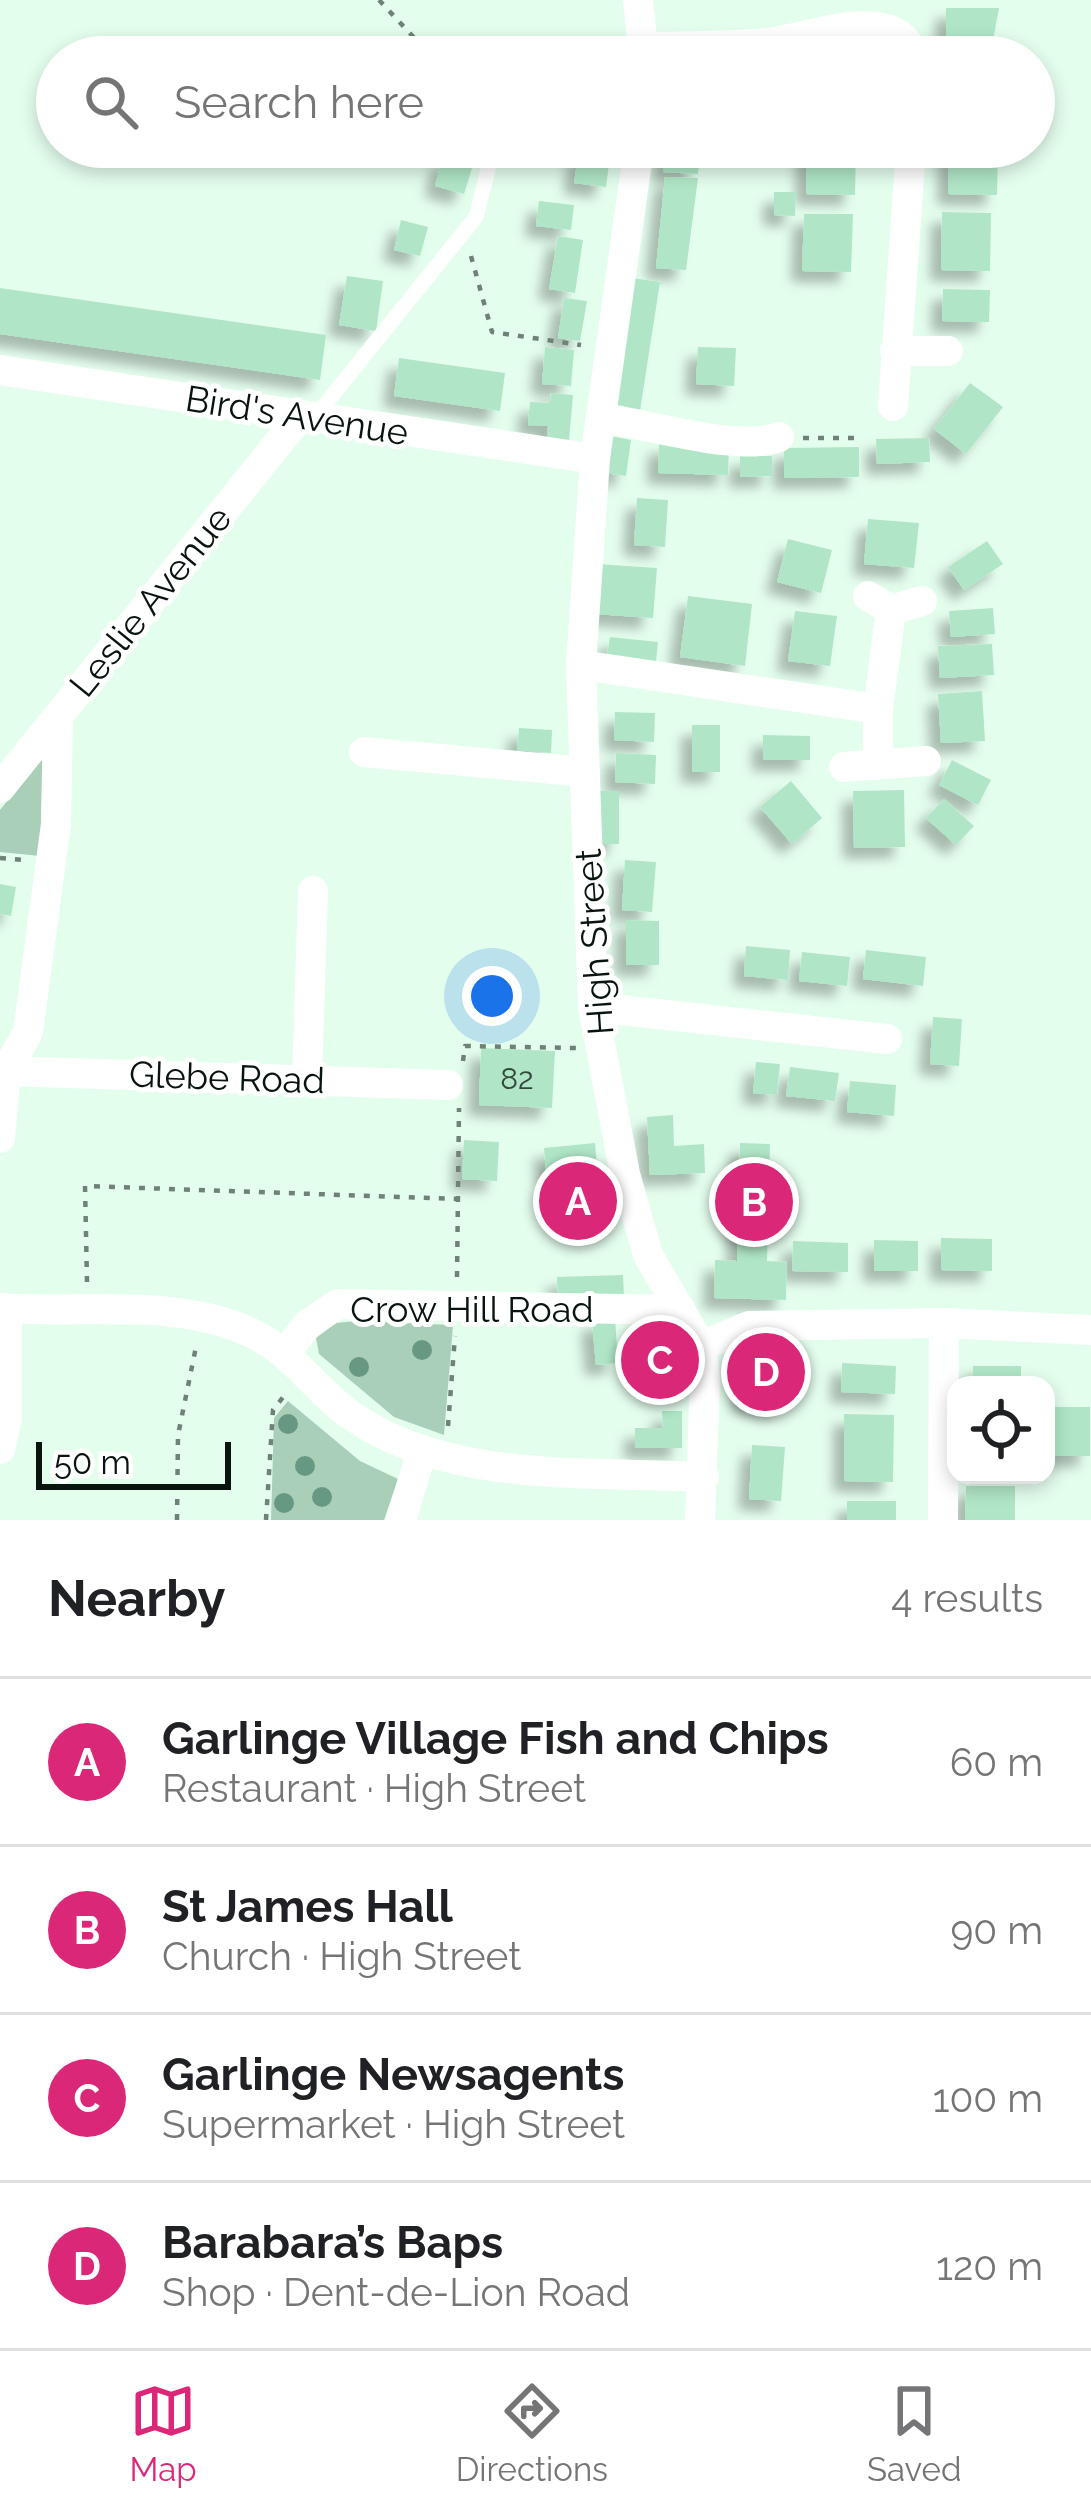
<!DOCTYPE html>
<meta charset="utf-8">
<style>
body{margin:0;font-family:Raleway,sans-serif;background:#f6f6f6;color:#202124}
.controls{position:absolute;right:36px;bottom:36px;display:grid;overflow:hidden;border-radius:24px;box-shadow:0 6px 18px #0003}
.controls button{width:108px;height:108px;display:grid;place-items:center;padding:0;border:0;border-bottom:3px solid #e0e0e0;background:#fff;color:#202124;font:60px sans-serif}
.scale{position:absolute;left:36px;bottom:30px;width:195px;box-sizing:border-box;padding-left:12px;border:6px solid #09140e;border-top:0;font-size:33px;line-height:42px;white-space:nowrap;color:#09140e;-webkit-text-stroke:9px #fff;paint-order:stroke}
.you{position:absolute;left:492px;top:996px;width:42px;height:42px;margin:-30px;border:9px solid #fff;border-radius:50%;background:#1a73e8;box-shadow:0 0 0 18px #1a73e833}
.badge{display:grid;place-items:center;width:78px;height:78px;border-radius:50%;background:#db2777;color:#fff;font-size:39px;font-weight:700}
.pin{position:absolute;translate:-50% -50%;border:6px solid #fff;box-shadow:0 3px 12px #0006}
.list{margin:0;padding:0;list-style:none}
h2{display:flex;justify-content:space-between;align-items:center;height:156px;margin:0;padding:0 48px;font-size:51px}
h2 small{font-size:39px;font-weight:400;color:#757577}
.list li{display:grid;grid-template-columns:78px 1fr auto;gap:36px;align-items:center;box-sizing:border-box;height:168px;padding:0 48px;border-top:3px solid #e0e0e0}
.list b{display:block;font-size:45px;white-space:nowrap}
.list p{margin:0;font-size:39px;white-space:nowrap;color:#757577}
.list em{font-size:39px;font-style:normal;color:#757577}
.icon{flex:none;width:66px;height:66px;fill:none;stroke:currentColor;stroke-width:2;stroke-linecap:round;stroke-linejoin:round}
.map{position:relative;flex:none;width:1091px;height:1520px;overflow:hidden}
.search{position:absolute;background:#fff;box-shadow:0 6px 18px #0003;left:36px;right:36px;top:36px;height:132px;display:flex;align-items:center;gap:30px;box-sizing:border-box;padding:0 42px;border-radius:66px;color:#757577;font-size:45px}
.sheet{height:828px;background:#fff}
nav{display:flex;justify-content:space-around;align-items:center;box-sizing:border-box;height:168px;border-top:3px solid #e0e0e0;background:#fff;font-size:33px;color:#757577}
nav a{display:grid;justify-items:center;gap:6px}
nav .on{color:#db2777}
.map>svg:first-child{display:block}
.green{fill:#aacfb9}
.building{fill:#b0e6c7;filter:url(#shadow)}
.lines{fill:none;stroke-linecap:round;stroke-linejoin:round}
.path{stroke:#708277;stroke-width:4.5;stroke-dasharray:6 9;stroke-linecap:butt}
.lane{stroke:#fff;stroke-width:15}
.street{stroke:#fff;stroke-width:30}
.tree{fill:#679982}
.labels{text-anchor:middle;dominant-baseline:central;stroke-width:10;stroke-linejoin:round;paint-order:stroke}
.number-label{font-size:30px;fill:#33483c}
.street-label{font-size:36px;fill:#09140e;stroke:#fff}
</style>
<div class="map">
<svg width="1091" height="1520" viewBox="0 0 1091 1520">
<defs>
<filter id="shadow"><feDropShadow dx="-11" dy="11" stdDeviation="6" flood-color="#0004"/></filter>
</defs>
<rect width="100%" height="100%" fill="#e4feee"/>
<!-- green -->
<g class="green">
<polygon points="43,756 40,856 0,852 0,810"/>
<polygon points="356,1321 453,1325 444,1435 394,1417 319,1354 316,1338 336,1323"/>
<polygon points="288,1401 360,1461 398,1479 384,1520 271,1520 274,1418"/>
</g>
<!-- building -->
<g class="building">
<polygon points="946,8 999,8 993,40 946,39"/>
<polygon points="667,147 701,147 698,174 663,172"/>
<polygon points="807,147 856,147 855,195 806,194"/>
<polygon points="949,147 998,147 997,195 948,194"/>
<polygon points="579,151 610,156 606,187 574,183"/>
<polygon points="443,156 473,165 464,194 435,186"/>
<polygon points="665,177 698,178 686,270 656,268"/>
<polygon points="774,192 796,192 795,216 774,215"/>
<polygon points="539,201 574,205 571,230 536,226"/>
<polygon points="942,212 991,213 990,271 941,270"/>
<polygon points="804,214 853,214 851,272 802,271"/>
<polygon points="401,220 428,227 420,256 394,250"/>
<polygon points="558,236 583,240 575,293 549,289"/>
<polygon points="347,276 383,281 376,331 339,325"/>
<polygon points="632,278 660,282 639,417 612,413"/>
<polygon points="0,288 326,335 320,380 0,334"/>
<polygon points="943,289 990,290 989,322 942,321"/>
<polygon points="564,298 587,301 580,341 558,338"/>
<polygon points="545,347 574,350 571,386 542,384"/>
<polygon points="698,347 736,348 734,386 696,384"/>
<polygon points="399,358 505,373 500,411 394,396"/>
<polygon points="970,383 1003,407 966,454 934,429"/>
<polygon points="551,393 573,395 569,441 547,439 548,426 528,425 530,402 550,403"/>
<polygon points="610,436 631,440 626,476 605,473"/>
<polygon points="929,438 930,462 877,464 876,439"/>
<polygon points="659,443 729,445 728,475 658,473"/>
<polygon points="859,447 859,477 784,478 784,448"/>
<polygon points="740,456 772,456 772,476 740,477"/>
<polygon points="637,498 668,500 665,547 634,545"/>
<polygon points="868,519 919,523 914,568 864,564"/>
<polygon points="788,539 832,550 821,593 777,582"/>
<polygon points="987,541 1003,564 964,590 948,567"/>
<polygon points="597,564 657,568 653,618 594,614"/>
<polygon points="688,596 752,604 745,666 680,657"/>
<polygon points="993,608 995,634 951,637 949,611"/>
<polygon points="795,611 837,616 830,666 788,661"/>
<polygon points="610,637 658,642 656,662 607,657"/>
<polygon points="992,644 994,675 940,678 938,646"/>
<polygon points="982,691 985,741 941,743 938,694"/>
<polygon points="615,712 655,713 654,742 614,740"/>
<rect x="692" y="725" width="28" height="47"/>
<polygon points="519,728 552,730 551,753 517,750"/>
<polygon points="763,735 810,736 810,760 763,760"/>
<polygon points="616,753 656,755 655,784 615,782"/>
<polygon points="952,760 991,780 978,805 939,785"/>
<polygon points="791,781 822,818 792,844 760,807"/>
<polygon points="904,790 905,847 854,848 853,791"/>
<rect x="595" y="791" width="24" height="53"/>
<polygon points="944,799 974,826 956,845 926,818"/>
<polygon points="625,860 656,862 652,912 622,910"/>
<polygon points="0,884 16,887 11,916 0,914"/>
<polygon points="626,920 659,921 659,965 626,965"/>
<polygon points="746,946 790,950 788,980 744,976"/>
<polygon points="866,950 926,957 923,986 863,979"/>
<polygon points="802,952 850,957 847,986 799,981"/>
<polygon points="933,1017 962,1019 959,1066 930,1064"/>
<polygon points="481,1048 555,1051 552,1108 479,1105"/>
<polygon points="756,1062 780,1064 777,1095 753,1093"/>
<polygon points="790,1067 839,1073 835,1101 786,1096"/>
<polygon points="850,1081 896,1085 894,1116 847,1112"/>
<polygon points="673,1115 674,1146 704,1144 705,1173 650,1175 647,1117"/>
<polygon points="464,1140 499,1142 497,1181 462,1179"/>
<polygon points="595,1143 597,1167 546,1171 544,1148"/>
<polygon points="740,1143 770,1144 767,1261 787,1262 786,1300 714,1298 715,1260 737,1261"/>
<polygon points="596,1190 597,1210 560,1212 559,1192"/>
<polygon points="941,1238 992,1239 992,1271 941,1270"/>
<polygon points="874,1240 918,1241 918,1271 874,1271"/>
<polygon points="793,1241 848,1243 848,1272 792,1271"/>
<polygon points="623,1275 624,1297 558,1299 557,1277"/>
<polygon points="615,1318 618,1363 596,1365 592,1320"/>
<polygon points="653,1332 670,1344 672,1376 638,1354"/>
<polygon points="747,1359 787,1363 782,1406 742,1402"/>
<polygon points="842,1363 896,1366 895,1394 841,1392"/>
<rect x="973" y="1366" width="48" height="19"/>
<rect x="1049" y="1407" width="41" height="49"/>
<polygon points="662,1411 682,1411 682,1448 635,1448 635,1428 663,1428"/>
<polygon points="844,1414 894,1415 893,1482 844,1481"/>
<polygon points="752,1445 785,1447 781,1501 749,1499"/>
<polygon points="966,1486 1015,1486 1015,1520 965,1520"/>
<rect x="847" y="1501" width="49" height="19"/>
</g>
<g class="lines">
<!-- path -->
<g class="path">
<polyline points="379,0 432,57"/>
<polyline points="471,256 492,332 581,345"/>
<polyline points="803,438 857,438"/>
<polyline points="0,858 24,860"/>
<polyline points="463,1061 465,1046 576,1048"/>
<polyline points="457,1277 459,1108"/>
<polyline points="87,1282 85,1186 458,1199"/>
<polyline points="448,1426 455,1336"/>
<polyline points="177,1520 178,1435 197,1342"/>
<polyline points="266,1520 273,1410 287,1392"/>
</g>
<!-- lane -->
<polyline class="lane" points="315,417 476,217 494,147"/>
<!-- street -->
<g class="street">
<polyline points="638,0 644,57"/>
<path d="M644,47C684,46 726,47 766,43C814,38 895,0 915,57"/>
<polyline points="639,147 595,459 581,665 593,1007 625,1174 648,1255 701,1346 705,1378 700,1520"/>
<polyline points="895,351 948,351"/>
<polyline points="0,370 595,459"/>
<polyline points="893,406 911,147"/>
<path d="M601,418C645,423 738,453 779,437"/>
<polyline points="868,596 891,610 922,601"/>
<polyline points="581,665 878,709"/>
<polyline points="364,752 585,772"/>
<polyline points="878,764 878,709 891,610"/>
<polyline points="844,767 926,761"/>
<polyline points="0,788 301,415"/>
<polyline points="593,1007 887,1039"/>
<polyline points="6,1071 448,1085"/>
<polyline points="307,1080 313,891"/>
<polyline points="0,1138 6,1071 28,1032 56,824 58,716"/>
<path d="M0,1308C78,1314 160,1299 235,1326C291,1346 306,1382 349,1414C447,1484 589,1471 704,1477"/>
<polyline points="701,1346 749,1326 944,1323 1091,1330"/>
<polyline points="287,1351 308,1324 338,1304 681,1310"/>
<polyline points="0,1449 7,1419 7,1309"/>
<polyline points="401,1520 422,1451"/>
<polyline points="943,1520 944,1323"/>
</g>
</g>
<!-- trees -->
<g class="tree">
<circle cx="422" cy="1350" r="10"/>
<circle cx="359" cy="1367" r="10"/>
<circle cx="288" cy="1424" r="10"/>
<circle cx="305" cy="1466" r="10"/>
<circle cx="322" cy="1497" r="10"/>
<circle cx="284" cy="1503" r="10"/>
</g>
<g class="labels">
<!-- number labels -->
<g class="number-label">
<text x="517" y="1078">82</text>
</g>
<!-- street labels -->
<g class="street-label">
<text transform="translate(297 415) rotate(9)">Bird's Avenue</text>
<text transform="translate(150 601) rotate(-51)">Leslie Avenue</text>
<text transform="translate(594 942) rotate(-94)">High Street</text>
<text transform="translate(227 1077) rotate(2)">Glebe Road</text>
<text x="472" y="1309">Crow Hill Road</text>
</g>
</g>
</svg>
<div class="controls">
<button><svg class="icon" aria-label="locate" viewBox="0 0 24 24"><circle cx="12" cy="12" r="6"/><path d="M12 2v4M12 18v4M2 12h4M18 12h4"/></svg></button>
</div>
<div class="scale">50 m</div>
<div class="you"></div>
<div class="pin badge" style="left:578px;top:1201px">A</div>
<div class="pin badge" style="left:754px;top:1202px">B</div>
<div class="pin badge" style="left:660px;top:1360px">C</div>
<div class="pin badge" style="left:766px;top:1372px">D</div>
<div class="search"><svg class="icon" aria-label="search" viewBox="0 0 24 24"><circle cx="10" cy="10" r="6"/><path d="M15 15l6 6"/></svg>Search here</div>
</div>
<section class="sheet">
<h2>Nearby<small>4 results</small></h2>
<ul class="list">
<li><span class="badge">A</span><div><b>Garlinge Village Fish and Chips</b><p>Restaurant · High Street</p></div><em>60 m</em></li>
<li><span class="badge">B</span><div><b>St James Hall</b><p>Church · High Street</p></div><em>90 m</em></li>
<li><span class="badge">C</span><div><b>Garlinge Newsagents</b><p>Supermarket · High Street</p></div><em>100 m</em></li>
<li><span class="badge">D</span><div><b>Barabara’s Baps</b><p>Shop · Dent-de-Lion Road</p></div><em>120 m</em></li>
</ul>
</section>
<nav>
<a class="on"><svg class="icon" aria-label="map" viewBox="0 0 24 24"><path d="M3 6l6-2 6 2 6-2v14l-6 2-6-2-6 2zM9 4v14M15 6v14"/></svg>Map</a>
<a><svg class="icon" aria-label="directions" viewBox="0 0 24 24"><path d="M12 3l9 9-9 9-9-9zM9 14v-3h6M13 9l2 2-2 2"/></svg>Directions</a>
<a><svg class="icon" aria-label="saved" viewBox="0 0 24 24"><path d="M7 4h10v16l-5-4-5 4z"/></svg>Saved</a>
</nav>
